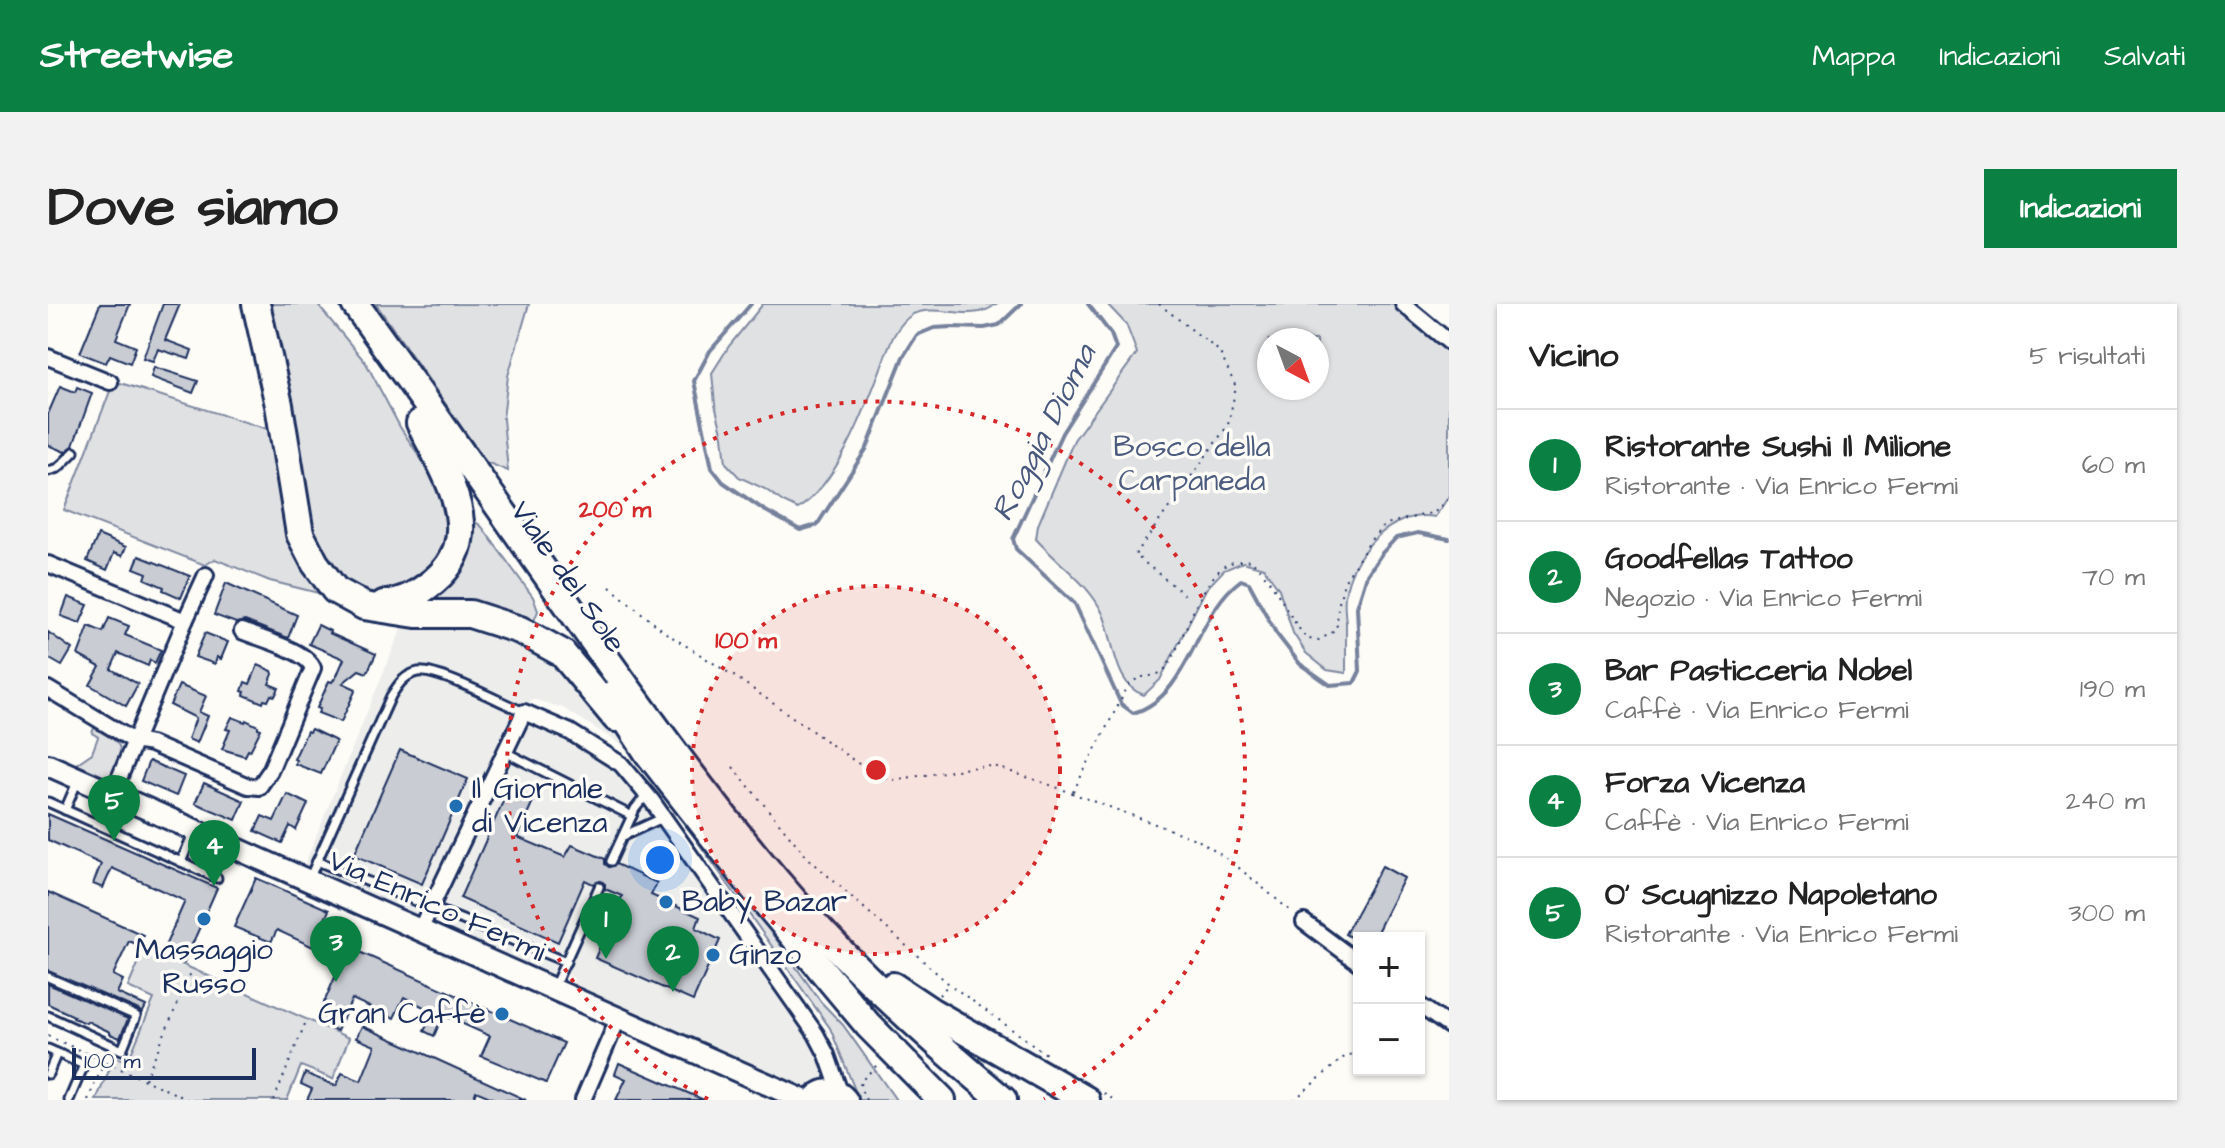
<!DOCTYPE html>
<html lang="it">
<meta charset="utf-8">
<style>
body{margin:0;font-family:"Architects Daughter",sans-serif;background:#f2f2f2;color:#222}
.controls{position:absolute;right:24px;bottom:24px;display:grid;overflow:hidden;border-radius:0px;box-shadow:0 2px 6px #0004}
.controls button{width:72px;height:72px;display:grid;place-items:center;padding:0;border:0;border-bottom:2px solid #e0e0e0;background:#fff;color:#222;font:40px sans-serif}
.compass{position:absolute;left:1209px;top:24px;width:72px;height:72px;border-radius:50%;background:#fff;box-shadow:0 2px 6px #0004;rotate:139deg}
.scale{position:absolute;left:24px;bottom:20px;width:184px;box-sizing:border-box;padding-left:8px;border:4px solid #1b2f5e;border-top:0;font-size:22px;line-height:28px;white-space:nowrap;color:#1b2f5e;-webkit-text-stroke:6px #fdfcf7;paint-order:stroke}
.you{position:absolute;left:612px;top:556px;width:28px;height:28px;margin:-20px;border:6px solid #fff;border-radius:50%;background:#1a73e8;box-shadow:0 0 0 12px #1a73e833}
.badge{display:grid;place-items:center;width:52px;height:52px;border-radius:50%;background:#0b8043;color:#fff;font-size:26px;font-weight:700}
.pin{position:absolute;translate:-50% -66px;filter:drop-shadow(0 2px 4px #0008)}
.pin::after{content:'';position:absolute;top:42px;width:28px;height:24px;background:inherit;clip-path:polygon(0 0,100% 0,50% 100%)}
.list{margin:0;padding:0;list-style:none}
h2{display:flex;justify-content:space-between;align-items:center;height:104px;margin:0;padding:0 32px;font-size:34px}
h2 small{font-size:26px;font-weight:400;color:#767676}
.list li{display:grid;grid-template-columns:52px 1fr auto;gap:24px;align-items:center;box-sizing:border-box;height:112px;padding:0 32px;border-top:2px solid #e0e0e0}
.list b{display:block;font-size:30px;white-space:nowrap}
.list p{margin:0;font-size:26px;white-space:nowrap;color:#767676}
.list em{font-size:26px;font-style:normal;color:#767676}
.map{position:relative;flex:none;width:1401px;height:796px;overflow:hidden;border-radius:0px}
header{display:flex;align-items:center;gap:48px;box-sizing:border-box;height:112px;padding:0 40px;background:#0b8043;color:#fff}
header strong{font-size:38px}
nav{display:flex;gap:44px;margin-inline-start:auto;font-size:28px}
.intro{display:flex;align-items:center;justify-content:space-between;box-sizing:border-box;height:192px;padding:0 48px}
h1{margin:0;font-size:56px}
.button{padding:20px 36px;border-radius:0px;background:#0b8043;color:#fff;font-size:28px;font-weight:700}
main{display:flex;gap:48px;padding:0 48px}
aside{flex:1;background:#fff;border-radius:0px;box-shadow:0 2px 6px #0004}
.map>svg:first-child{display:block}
.built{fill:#edeeec}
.green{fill:#e0e1e3;stroke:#7e88a0;stroke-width:2;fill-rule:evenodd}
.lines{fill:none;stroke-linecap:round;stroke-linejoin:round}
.stream{stroke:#76819c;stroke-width:4}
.building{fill:#c9ccd3;stroke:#1b2f5e;stroke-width:2}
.lane-casing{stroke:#1b2f5e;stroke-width:13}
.street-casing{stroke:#1b2f5e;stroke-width:20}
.secondary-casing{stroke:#1b2f5e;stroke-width:26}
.highway-casing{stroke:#1b2f5e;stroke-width:32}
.path{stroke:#1b2f5e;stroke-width:2;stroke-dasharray:2 6;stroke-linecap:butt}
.lane{stroke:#fdfcf7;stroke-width:7}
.street{stroke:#fdfcf7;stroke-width:14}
.secondary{stroke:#fdfcf7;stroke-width:20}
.highway{stroke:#fdfcf7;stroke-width:26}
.ring{fill:none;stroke:#d62828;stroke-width:4;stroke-dasharray:4 8}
.poi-dot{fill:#1f6fb2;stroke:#fdfcf7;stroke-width:3}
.labels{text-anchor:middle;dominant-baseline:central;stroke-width:7;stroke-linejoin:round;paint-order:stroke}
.park-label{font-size:30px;fill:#4c5c7f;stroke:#fdfcf7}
.street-label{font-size:30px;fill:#1b2f5e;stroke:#fdfcf7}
.poi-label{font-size:30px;fill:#1b2f5e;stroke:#fdfcf7;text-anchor:start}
.water-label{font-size:32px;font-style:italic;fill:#49587d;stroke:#fdfcf7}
.centre{fill:#d62828;stroke:#fdfcf7;stroke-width:4}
.ring-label{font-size:24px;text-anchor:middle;font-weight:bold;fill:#d62828;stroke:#fdfcf7;stroke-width:7;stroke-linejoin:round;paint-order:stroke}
</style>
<header>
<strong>Streetwise</strong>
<nav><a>Mappa</a><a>Indicazioni</a><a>Salvati</a></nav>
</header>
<div class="intro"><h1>Dove siamo</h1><a class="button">Indicazioni</a></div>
<main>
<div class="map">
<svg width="1401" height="796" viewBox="0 0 1401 796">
<rect width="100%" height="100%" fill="#fdfcf7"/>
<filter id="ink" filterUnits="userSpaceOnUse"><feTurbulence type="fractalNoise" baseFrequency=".0125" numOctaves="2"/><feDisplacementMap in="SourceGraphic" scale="16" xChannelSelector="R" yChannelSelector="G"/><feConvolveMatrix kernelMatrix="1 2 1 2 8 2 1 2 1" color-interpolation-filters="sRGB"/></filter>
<g filter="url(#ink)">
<!-- built -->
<polygon class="built" points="356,318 400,320 436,325 500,351 579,435 577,443 515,404 484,395 477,406 565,452 777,741 780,768 775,780 765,786 757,786 743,781 526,685 524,680 526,674 510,665 507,673 502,674 393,626 390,621 393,613 376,605 373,612 368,615 279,575 268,568 255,564"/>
<!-- green -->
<g class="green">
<polygon points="216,0 269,0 318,59 352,123 383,170 398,196 401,228 396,246 374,275 336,292 316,286 300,279 283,263 259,216"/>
<polygon points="328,0 481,0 460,72 455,115 460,167 438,158"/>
<path d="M715,0H948C945,2 942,5 938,6C915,15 888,0 865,10C843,24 838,53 829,74C813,116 788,179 750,205L735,198L717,185L691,173L678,159L675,132L667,101L664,69L681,42Z"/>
<path d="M1059,0H1356L1401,31V192L1387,213C1343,205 1302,251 1297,293C1296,301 1297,310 1298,318C1298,335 1298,352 1298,369L1279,366L1258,349L1245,329L1231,285L1216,264L1195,258L1176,266L1158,285L1112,376L1096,391C1066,382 1066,335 1055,310C1041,279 1010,260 988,235L990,221L1026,136L1089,49L1078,20ZM1221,36H1269V84H1221Z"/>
<polygon points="66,77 226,127 287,293 222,277 167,255 157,261 16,206"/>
<polygon points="429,219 434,223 485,293 490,307 486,317 481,318 397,302 389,297 389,291 403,277 421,222"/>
<path d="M46,424C79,442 76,442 62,475L28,460L44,449L50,433L44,429Z"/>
<polygon points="579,435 609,468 773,698 795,721 848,796 811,796 782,724 620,496 596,463 577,443"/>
<polygon points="97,644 301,734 285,775 253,762 239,796 48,796 67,753 80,757 106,695 80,683"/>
</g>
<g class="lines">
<!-- stream -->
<g class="stream">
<polyline points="703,0 662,47 646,77 664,164 675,178 716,206 752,226 769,221 819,144 855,53 869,31 886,24 904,23 936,24 951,21 973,0"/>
<path d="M1040,0L1063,30L1068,44L1014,129L965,235L968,245L1027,300L1073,400L1085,409C1143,392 1146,310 1193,276L1201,279L1228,329L1252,360L1282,381L1306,379L1312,367L1309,303L1319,271L1334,249L1348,234L1370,229L1401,235"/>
</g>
</g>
<!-- building -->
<g class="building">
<polygon points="52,0 82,0 68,35 88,43 82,59 62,51 58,59 32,49"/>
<polygon points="115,0 132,0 117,36 144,46 141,55 110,45 105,57 95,54"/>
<polygon points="106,63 150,77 145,89 103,73"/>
<polygon points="12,82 27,88 29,83 44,89 25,142 17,148 0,141 0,110"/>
<polygon points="50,231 78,243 74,252 66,249 59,266 39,257"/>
<polygon points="91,252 142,272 133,294 115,286 116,283 97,275 99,269 86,264"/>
<polygon points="178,279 249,311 240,334 197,317 188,319 166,311"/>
<polygon points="20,293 40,301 32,319 13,312"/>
<polygon points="61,314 81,322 77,331 113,346 107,359 102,356 100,362 70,349 63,365 90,380 78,402 42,381 52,363 30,351 41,322 55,328"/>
<polygon points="270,321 282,327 281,329 328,350 319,369 311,366 295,379 308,385 293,418 270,409 272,405 269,404 281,377 284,378 286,375 287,376 296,355 261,340"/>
<polygon points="0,328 24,345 14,362 0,354"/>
<polygon points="157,329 180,338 173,355 169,353 167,360 147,353"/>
<polygon points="210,361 224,367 225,370 221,380 231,384 227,392 223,391 220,397 216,396 215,399 196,391 197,388 194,387 197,378 202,380"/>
<polygon points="131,381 158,392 151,408 160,412 149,439 140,435 148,414 122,401"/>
<polygon points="184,413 197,418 198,416 210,422 210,424 213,425 202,447 200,446 197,452 174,445 182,426 178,425"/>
<polygon points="263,425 288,437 273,470 247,460 248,456 246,455 259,427 261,428"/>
<polygon points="352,446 420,475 374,580 306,551"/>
<polygon points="101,457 136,472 128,492 93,477"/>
<polygon points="156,479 196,497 188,516 147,499"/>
<polygon points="461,484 486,495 469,533 517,553 524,541 557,555 557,560 561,563 568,560 609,579 603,591 652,613 648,624 672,636 645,697 547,654 574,592 557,585 557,580 553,577 545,580 537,576 510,638 412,594"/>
<polygon points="239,490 260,500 248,526 242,522 234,539 207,527 214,512 226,517"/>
<polygon points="0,510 169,584 136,659 114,649 137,597 64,564 55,584 45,580 53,560 0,536"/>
<polygon points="1334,562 1356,574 1326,634 1311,634 1311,638 1297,630"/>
<polygon points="208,574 281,606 265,643 229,626 223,638 186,623"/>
<polygon points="0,588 95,631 90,641 81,637 65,671 75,676 69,689 98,702 94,710 91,706 0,667"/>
<polygon points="300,643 516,739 498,779 433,752 442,732 395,711 386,732 376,727 386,708 356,693 346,714 304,695 289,727 268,717"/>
<polygon points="0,680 80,715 72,734 62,730 62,728 39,717 38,719 25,714 26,712 0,700"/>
<polygon points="314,722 368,746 478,796 449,796 428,787 425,796 259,796 264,785 253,780 257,769 288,782 294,769 313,777 327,742 308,734"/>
<polygon points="571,759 656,796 568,796 578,775 567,770"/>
</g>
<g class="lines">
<!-- lane casing -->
<g class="lane-casing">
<g id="lane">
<polyline points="0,167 10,164 26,148"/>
<polyline points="457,448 584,512"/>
<polyline points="0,498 169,574"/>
<polyline points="17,506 30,476"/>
<polyline points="575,532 610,516 617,518"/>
<polyline points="269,557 518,658"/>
<polyline points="563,557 587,505 599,490"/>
<polyline points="133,558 146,528"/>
<path d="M262,573L343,392C350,381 356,371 370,368C390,365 454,399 476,408"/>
<polyline points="0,673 88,712 74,746 0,712"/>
<polyline points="506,683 551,583"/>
<polyline points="0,745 36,761 21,796"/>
<polyline points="0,770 9,749"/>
</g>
</g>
<!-- street casing -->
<g class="street-casing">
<g id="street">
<polyline points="1355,0 1401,38"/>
<polyline points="0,53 62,78"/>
<polyline points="0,260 137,317"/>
<path d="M0,385L86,437L103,440L200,482L211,483L222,467L265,364C258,346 212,335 194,327"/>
<polyline points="65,489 137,317 158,271"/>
<polyline points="1256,618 1311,659"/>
<polyline points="372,626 476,408 522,428 573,460 604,497 768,730 779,751 792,788"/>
<polyline points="1371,701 1401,722"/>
<polyline points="535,796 570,715"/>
</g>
</g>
<!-- secondary casing -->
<g class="secondary-casing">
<g id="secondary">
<polyline points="0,461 755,796"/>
<path d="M764,796C774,783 789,783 799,796"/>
</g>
</g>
<!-- highway casing -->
<g class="highway-casing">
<g id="highway">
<polyline points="208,0 231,101 252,230 267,259 287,286 316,302 368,310 422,310 472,326 514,349 568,414"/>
<path d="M307,0C378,98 447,197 517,297C594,406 672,515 761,614C821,680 887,739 955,796"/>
<path d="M336,300C356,298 370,290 386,277C441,231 396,168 372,119"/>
<polyline points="563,392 600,449 703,581 820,721 894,796"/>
<polyline points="845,682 884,708 1038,796"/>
</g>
</g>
<!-- path -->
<g class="path">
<polyline points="1111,0 1171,47 1188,83 1180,121 1087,251 1141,294"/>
<polyline points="562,283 618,329 692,376 825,470 845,476 927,463 946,462 1005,482 1150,536 1185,559 1245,609"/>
<polyline points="685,463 759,553 901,680 998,750"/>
<path d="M1025,488L1079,384C1094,365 1104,378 1117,365C1124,358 1128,346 1132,337C1143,314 1156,276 1178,261C1184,257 1195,257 1203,256C1227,277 1238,310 1259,335L1271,336L1285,328L1289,321L1290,303L1296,278L1325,233L1338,220L1387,208L1401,194"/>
<polyline points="891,691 900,681"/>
<polyline points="1371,723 1379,723"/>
<polyline points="0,732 141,796"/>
<polyline points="97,775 144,666"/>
<polyline points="1056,789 1066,796"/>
<polyline points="40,796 56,759"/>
<polyline points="226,796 259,715"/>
<polyline points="818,796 813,786 812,778 832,758"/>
<polyline points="1246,796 1295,754 1311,747"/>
</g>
<!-- lane -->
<use href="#lane" class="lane"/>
<!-- street -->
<use href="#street" class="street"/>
<!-- secondary -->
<use href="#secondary" class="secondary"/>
<!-- highway -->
<use href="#highway" class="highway"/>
</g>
</g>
<!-- distance rings -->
<circle cx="828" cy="466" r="184" fill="#d62828" fill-opacity=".12"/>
<g class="ring">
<circle cx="828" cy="466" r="184"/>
<path d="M660 795A369 369 0 1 1 996 795"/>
</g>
<!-- markers -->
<g class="poi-dot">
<circle cx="408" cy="502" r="8"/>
<circle cx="618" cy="598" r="8"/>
<circle cx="156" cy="615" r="8"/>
<circle cx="665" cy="651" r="8"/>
<circle cx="454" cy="710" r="8"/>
</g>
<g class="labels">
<!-- park labels -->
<g class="park-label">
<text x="1144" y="143">Bosco della<tspan x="1144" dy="34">Carpaneda</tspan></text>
</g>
<!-- street labels -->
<g class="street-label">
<text transform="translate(520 273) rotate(55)">Viale del Sole</text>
<text transform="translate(389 602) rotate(24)">Via Enrico Fermi</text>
</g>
<!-- poi labels -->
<g class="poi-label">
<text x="424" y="485">Il Giornale<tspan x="424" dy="34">di Vicenza</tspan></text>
<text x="634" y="598">Baby Bazar</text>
<text x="156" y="646" text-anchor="middle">Massaggio<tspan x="156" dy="34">Russo</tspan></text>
<text x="681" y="651">Ginzo</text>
<text x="438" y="710" text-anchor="end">Gran Caffè</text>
</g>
<!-- water labels -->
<g class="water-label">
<text transform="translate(996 129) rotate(-63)">Roggia Dioma</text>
</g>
</g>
<circle cx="828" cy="466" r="12" class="centre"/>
<g class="ring-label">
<text x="567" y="213">200 m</text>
<text x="698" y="344">100 m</text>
</g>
</svg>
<div class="controls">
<button>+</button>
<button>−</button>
</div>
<svg class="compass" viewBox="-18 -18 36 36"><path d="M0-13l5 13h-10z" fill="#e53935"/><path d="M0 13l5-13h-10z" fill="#767676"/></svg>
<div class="scale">100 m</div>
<div class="you"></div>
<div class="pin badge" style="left:558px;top:655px">1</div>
<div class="pin badge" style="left:625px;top:688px">2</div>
<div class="pin badge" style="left:288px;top:678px">3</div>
<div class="pin badge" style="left:166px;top:582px">4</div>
<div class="pin badge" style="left:66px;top:537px">5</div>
</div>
<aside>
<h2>Vicino<small>5 risultati</small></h2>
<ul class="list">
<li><span class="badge">1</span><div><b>Ristorante Sushi Il Milione</b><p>Ristorante · Via Enrico Fermi</p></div><em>60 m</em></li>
<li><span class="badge">2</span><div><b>Goodfellas Tattoo</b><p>Negozio · Via Enrico Fermi</p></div><em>70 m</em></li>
<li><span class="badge">3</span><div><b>Bar Pasticceria Nobel</b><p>Caffè · Via Enrico Fermi</p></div><em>190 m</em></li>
<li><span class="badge">4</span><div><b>Forza Vicenza</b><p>Caffè · Via Enrico Fermi</p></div><em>240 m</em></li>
<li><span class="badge">5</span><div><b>O' Scugnizzo Napoletano</b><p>Ristorante · Via Enrico Fermi</p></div><em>300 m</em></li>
</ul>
</aside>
</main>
